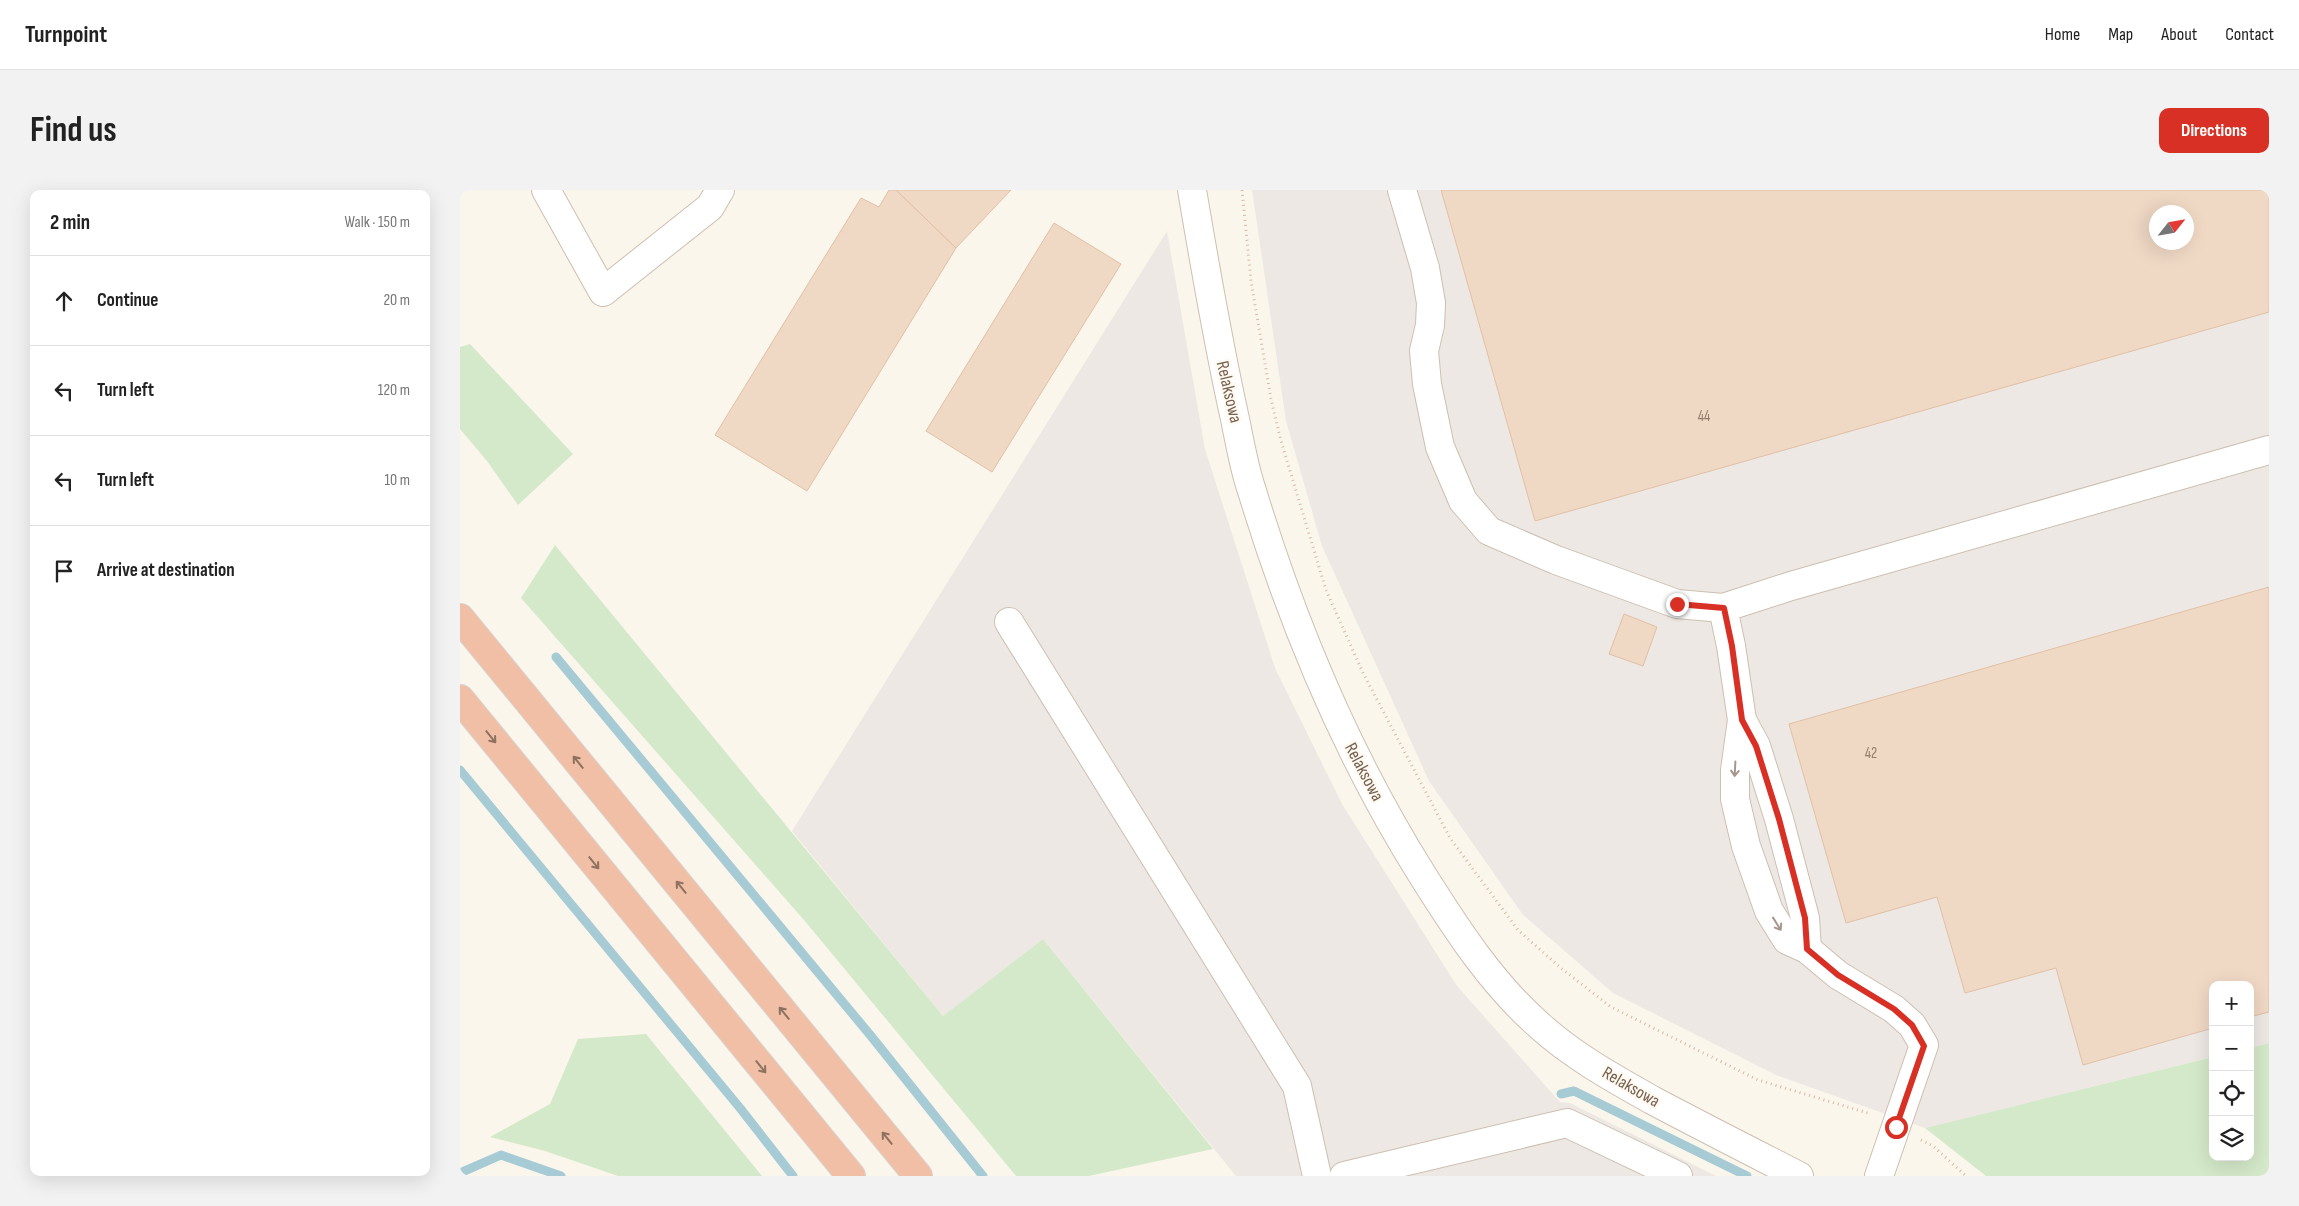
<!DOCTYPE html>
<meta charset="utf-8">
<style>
body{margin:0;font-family:"Sofia Sans Condensed",sans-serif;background:#f2f2f2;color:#222}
.controls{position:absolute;right:15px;bottom:15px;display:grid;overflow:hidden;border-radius:10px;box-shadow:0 5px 20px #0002}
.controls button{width:45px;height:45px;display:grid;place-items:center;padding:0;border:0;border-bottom:1px solid #e0e0e0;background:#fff;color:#222;font:25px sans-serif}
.compass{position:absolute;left:1689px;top:15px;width:45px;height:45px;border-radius:50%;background:#fff;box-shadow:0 5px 20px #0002;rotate:59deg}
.stop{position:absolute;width:15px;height:15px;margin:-11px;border:4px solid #d93025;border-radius:50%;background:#fff}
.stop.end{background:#d93025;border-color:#fff;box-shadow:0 1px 5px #0008}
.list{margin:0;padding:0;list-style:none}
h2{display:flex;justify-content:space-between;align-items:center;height:65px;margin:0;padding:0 20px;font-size:21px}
h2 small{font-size:16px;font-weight:400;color:#767676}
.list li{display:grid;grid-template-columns:32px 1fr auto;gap:15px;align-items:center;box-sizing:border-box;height:90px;padding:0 20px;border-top:1px solid #e0e0e0}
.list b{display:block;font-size:19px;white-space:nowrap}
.list em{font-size:16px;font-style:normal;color:#767676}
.icon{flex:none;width:28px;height:28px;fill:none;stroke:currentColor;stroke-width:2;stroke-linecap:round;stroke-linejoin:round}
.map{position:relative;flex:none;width:1809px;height:986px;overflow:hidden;border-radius:10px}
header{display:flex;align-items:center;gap:30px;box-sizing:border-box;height:70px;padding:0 25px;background:#fff;border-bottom:1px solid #e0e0e0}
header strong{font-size:24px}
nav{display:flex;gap:28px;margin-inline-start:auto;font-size:18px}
.intro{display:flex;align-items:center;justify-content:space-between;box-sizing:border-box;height:120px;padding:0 30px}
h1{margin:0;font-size:35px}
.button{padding:12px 22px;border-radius:10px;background:#d93025;color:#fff;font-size:18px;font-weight:700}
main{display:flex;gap:30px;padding:0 30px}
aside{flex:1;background:#fff;border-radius:10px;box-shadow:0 5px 20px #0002}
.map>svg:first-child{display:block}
.industrial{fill:#ede8e3;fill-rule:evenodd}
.green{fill:#d4e9c9}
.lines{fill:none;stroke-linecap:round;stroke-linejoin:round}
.stream{stroke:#a6cbd5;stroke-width:9}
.building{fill:#efd8c4;stroke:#e1c0a5;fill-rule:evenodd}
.minor-casing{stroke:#cdbfb1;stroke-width:30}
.highway-casing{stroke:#d8d2ce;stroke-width:30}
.path{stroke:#d4bba6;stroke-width:3;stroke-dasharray:1 4;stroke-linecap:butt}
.minor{stroke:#fff;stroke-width:28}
.highway{stroke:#f1bea6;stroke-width:28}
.oneway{stroke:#8e7260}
.oneway2{stroke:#a5978d}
.route{stroke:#d93025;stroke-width:6}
.labels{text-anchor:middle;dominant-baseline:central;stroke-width:5;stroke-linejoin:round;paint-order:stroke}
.number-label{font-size:15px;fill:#947d6c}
.street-label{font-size:18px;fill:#755f4f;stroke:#fefaf1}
</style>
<header>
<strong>Turnpoint</strong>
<nav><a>Home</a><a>Map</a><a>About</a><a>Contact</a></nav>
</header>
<div class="intro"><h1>Find us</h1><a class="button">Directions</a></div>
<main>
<aside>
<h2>2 min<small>Walk · 150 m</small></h2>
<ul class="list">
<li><svg class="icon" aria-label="ahead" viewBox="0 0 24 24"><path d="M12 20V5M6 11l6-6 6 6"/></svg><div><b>Continue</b></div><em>20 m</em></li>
<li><svg class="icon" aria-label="left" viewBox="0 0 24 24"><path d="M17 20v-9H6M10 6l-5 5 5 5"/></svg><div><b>Turn left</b></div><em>120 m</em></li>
<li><svg class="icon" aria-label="left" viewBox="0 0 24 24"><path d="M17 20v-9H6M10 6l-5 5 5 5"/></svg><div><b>Turn left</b></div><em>10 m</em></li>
<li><svg class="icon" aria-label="arrive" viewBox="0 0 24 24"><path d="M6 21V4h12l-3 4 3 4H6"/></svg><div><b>Arrive at destination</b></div></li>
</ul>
</aside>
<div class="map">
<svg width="1809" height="986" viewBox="0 0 1809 986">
<rect width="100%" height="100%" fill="#fbf6eb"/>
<!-- industrial -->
<g class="industrial">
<path d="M792,0H1809V853L1790,858V795H1753V867L1465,938L1316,885L1153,803L1063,725L969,591L862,356L826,231ZM1696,22H1726V52H1696Z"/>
<polygon points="707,41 745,259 815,478 882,614 997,796 1100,912 1110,913 1256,986 776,986 583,749 483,826 332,641"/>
</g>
<!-- green -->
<g class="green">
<polygon points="10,154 113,264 58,315 27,271 0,239 0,157"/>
<polygon points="95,355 483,826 583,749 753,959 629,986 556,986 344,730 61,408"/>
<polygon points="186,844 302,986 158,986 85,961 30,947 90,914 118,849"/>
<polygon points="1809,853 1809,986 1526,986 1465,938 1753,867 1753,967 1790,967 1790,858"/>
</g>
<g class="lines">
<!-- stream -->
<g class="stream">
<polyline points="96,467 411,846 523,986"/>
<polyline points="0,580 280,918 333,986"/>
<polyline points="1101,904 1114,901 1287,986"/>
<polyline points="0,983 41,965 101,986"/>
</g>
</g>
<!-- building -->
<g class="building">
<polygon points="429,0 436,0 496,58 347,301 255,245 401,8 419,17"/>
<polygon points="436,0 551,0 496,58"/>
<path d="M981,0H1809V122L1075,331ZM1696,22H1726V52H1696Z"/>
<polygon points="594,33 661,74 532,282 466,241"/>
<polygon points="1809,397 1809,822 1790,827 1790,795 1753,795 1753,838 1623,875 1596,778 1505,803 1477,707 1386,733 1329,534"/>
<polygon points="1164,424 1197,437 1183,476 1149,464"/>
</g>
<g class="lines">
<!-- minor casing -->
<g class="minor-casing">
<g id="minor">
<polyline points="86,0 143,102 250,17 260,0"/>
<path d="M732,0C745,77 758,153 775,229C780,253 784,278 792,301C833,436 888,567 963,686C997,740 1032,794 1080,836C1113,866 1153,888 1192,910C1241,936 1290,961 1339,986"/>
<polyline points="942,0 965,78 971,113 970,135 964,161 967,194 980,257 1003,311 1029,341 1096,370 1217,414 1263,418"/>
<polyline points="549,432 837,896 857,986"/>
<polyline points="1282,530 1275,580 1275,609 1286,656 1309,721 1327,750 1347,759 1378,785 1434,819 1452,835 1464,855 1419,986"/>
<polyline points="1347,759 1345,728 1319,629 1296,556 1282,530 1271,456 1263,418 1331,396 1809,260"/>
<polyline points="884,986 1107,933 1218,986"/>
</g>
</g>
<!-- highway casing -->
<g class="highway-casing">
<g id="highway">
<polyline points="0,428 458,986"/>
<polyline points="0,509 391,986"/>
</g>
</g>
<!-- path -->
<g class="path">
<polyline points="782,0 791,91 811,209 821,251 866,400 903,483 990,648 1058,740 1102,779 1151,817 1298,890 1411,924"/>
<polyline points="1461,950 1473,956 1506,986"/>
</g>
<!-- minor -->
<use href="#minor" class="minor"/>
<!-- highway -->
<use href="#highway" class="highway"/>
</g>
<!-- one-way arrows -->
<defs><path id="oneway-shaft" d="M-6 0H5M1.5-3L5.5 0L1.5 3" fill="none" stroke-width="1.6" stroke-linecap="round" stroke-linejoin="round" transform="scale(1.25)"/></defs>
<g class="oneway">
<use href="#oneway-shaft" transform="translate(31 547) rotate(51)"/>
<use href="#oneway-shaft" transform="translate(118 572) rotate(-129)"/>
<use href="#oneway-shaft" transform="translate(134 673) rotate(51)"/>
<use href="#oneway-shaft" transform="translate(221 697) rotate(-129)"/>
<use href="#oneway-shaft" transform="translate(324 823) rotate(-129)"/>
<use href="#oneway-shaft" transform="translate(301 877) rotate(51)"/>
<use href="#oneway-shaft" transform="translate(427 948) rotate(-129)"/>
</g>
<g class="oneway2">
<use href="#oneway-shaft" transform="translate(1275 579) rotate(93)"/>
<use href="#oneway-shaft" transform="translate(1317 734) rotate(58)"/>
</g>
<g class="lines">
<!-- route -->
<polyline class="route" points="1217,414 1264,418 1272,456 1282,530 1296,556 1319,629 1345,728 1347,759 1378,785 1434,819 1452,835 1464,856 1436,937"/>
</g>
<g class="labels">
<!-- number labels -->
<g class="number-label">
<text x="1244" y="226">44</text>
<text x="1411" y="563">42</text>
</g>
<!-- street labels -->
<g class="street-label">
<text transform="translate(769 202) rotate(77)">Relaksowa</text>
<text transform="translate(904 582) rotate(62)">Relaksowa</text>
<text transform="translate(1171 897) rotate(30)">Relaksowa</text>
</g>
</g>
</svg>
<div class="controls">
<button>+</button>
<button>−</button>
<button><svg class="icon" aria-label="locate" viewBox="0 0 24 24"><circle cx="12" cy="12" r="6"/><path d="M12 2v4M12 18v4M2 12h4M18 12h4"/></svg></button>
<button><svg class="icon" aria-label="layers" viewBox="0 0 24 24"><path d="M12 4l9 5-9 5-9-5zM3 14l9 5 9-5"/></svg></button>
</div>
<svg class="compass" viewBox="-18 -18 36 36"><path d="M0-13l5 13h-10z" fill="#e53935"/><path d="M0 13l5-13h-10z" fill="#767676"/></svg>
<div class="stop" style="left:1436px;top:937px"></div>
<div class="stop end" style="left:1217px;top:414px"></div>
</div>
</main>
